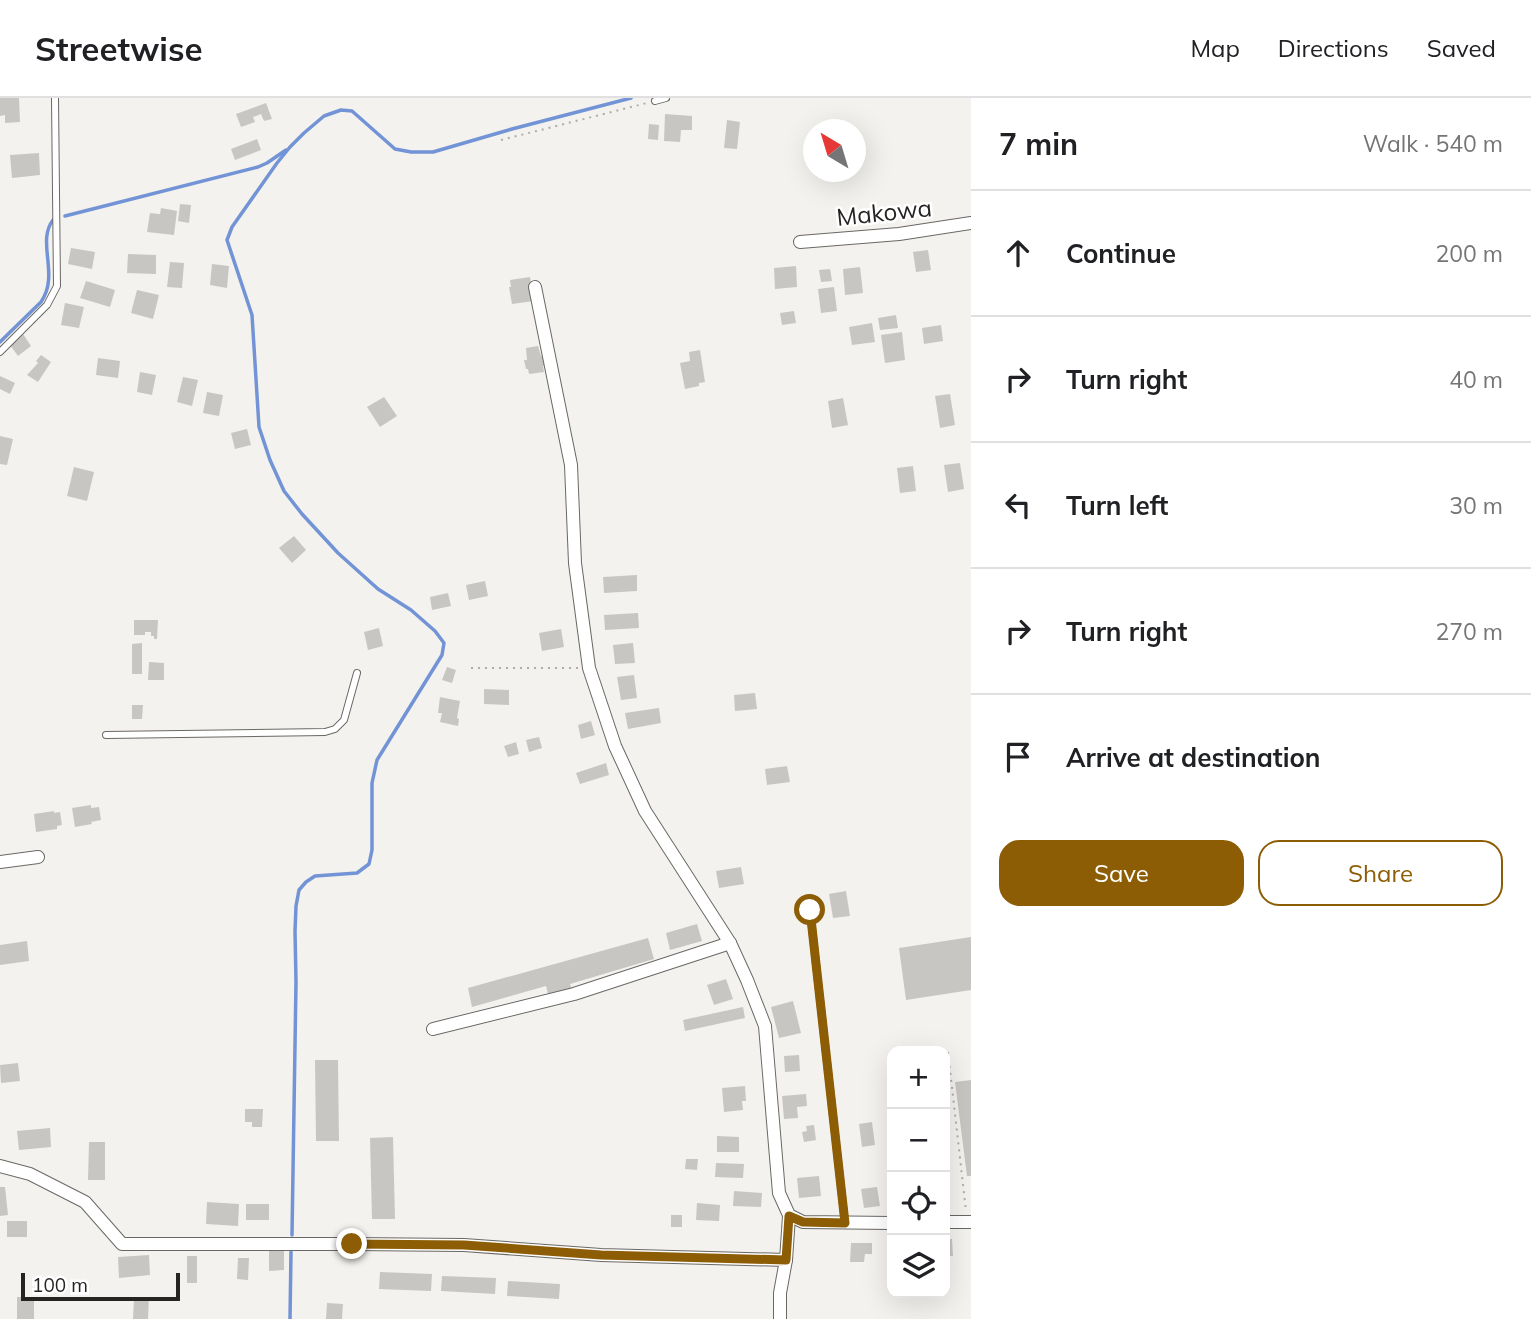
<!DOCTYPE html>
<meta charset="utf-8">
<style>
body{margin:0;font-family:Mulish,sans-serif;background:#f6f6f6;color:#202124}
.controls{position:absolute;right:21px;bottom:21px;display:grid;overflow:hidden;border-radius:14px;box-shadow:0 7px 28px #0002}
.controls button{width:63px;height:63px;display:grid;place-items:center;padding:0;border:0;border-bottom:2px solid #e0e0e0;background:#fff;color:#202124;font:35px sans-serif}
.compass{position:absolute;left:803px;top:21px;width:63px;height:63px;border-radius:50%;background:#fff;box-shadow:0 7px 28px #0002;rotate:322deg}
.scale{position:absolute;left:21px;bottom:18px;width:159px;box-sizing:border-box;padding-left:7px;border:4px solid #252423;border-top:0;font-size:19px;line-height:24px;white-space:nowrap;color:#252423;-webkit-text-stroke:5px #fff;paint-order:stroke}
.stop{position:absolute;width:21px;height:21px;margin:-16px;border:5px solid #8d5d05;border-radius:50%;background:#fff}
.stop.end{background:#8d5d05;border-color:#fff;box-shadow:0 2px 7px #0008}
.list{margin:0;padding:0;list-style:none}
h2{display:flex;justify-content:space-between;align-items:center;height:91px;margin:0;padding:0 28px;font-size:30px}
h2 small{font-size:23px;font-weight:400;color:#757577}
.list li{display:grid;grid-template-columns:46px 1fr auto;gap:21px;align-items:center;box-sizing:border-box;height:126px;padding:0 28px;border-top:2px solid #e0e0e0}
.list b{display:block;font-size:26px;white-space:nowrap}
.list em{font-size:23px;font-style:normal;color:#757577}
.actions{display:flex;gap:14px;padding:21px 28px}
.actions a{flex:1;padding:16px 0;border:2px solid #8d5d05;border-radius:21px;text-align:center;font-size:24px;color:#8d5d05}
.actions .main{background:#8d5d05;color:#fff}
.icon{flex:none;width:38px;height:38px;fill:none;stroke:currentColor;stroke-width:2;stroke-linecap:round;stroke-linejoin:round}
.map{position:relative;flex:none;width:971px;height:1221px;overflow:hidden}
header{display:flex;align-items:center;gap:42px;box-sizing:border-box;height:98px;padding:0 35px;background:#fff;border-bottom:2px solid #e0e0e0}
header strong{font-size:33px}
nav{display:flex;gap:38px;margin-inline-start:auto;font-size:24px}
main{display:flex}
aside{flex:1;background:#fff}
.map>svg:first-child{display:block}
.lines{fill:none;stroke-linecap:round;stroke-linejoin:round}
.stream{stroke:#7293d5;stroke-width:3.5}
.building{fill:#c8c6c3}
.service-casing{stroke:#6a6865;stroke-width:8}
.minor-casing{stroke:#6a6865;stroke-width:14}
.path{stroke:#aeadaa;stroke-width:2;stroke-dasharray:2 5;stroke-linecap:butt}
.service{stroke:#fff;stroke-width:6}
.minor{stroke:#fff;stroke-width:12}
.route{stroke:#8d5d05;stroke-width:9}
.labels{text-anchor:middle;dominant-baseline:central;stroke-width:5;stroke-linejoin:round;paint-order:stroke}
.street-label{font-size:24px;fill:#252423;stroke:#fff}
</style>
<header>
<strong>Streetwise</strong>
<nav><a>Map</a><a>Directions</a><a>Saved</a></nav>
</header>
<main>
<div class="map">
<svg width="971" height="1221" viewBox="0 0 971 1221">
<rect width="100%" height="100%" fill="#f4f2ee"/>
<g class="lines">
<!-- stream -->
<g class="stream">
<polyline points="65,118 258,69 267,65 286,52"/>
<path d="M0,244L41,204C60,177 36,144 53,122"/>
<polyline points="292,1137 296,884 295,833 296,808 299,792 306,784 315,778 357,775 369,766 372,752 372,685 377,662 442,557 444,545 435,533 411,512 378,491 338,455 302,416 284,393 270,362 259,329 252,217 227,142 232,129 277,65 290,49 304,35 324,18 341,12 352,13 395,51 411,54 433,54 512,31 631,0"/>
<polyline points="290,1221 291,1154"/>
</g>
</g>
<!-- building -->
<g class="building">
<polygon points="0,0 19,0 20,24 5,25 5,17 0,18"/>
<polygon points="266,5 272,21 264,23 261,16 253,19 255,24 241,29 236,16"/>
<polygon points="665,16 692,18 692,32 681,32 680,44 664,43"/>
<polygon points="727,22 740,24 737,51 724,50"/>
<polygon points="649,26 659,27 658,42 648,41"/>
<polygon points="257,41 261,52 235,62 231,51"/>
<polygon points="39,55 40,77 12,80 10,57"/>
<polygon points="180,106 191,107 189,125 178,123"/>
<polygon points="161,110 177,113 174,137 147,134 150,115 160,116"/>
<polygon points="71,150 95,154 92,171 68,166"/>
<polygon points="928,152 931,172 916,174 913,154"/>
<polygon points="128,156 156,157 156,176 127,175"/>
<polygon points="170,164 184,165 182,190 167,189"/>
<polygon points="212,166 229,168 227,190 210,187"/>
<polygon points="796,168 797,189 775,191 774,170"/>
<polygon points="860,169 863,195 845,197 843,171"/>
<polygon points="830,171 832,183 821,184 819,172"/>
<polygon points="530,179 534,203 512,206 509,189 511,189 510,182"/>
<polygon points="86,183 115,192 110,209 80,200"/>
<polygon points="834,189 837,213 821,215 818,191"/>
<polygon points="137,192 159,197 153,221 131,215"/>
<polygon points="65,205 84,209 79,230 61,227"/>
<polygon points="794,213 796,225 782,227 780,215"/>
<polygon points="896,217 898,230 880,232 878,220"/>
<polygon points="872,225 875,244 852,247 849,229"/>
<polygon points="941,227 943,243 924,246 922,230"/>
<polygon points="902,234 905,262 885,265 881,237"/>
<polygon points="23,236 31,248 18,258 10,247"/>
<polygon points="538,248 541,258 543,258 545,268 543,268 544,274 529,276 528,271 526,271 524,262 527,262 526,250"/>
<polygon points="700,252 705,284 699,285 699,288 685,291 680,265 690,263 689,254"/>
<polygon points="41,257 51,264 38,284 27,277 38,265 36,263"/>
<polygon points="98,260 120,263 118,280 96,277"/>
<polygon points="140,274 156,277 152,297 137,294"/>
<polygon points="0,278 15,285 10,296 0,291"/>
<polygon points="183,279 198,282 192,308 177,304"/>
<polygon points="207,294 223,297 219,318 203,315"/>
<polygon points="950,296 955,327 940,330 935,298"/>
<polygon points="384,299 397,318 380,329 367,309"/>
<polygon points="843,300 848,327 832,330 828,303"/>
<polygon points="247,331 251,347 235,351 231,335"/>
<polygon points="0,338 13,341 7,367 0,366"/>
<polygon points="960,365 964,391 948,394 944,367"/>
<polygon points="913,368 916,393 900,395 897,370"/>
<polygon points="74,369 94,374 87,403 67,398"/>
<polygon points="294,438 306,452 292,465 279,450"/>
<polygon points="637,477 637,493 604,495 603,479"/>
<polygon points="485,483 488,498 469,502 466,487"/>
<polygon points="448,495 451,508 432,512 430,499"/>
<polygon points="638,515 639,530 605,532 604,517"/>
<polygon points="134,522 158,522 157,541 154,541 154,538 151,538 151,534 145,534 145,537 134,537"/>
<polygon points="379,530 383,548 368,552 364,534"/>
<polygon points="561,531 564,549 542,553 539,535"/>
<polygon points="142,545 142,576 132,576 132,546"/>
<polygon points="633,545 635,565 615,566 613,547"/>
<polygon points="149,564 164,565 164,582 148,582"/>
<polygon points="447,569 456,572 452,585 442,582"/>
<polygon points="634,577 637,600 621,602 617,579"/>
<polygon points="484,591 509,592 509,607 484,606"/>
<polygon points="755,595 757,611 735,613 734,597"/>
<polygon points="440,599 460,603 457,620 459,621 458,628 440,624 442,615 438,615"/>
<polygon points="132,607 143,607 142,621 132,621"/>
<polygon points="659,610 661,625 628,631 625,615"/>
<polygon points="591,623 595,637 581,641 578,627"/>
<polygon points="539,639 542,650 529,654 526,642"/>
<polygon points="516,644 519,656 508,659 504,648"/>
<polygon points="606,665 609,677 580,686 576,675"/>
<polygon points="787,668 790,684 767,687 765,671"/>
<polygon points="91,707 91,710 99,709 101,722 91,724 92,726 75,729 72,710"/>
<polygon points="54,713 54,715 60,714 62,727 57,728 57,731 36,734 34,716"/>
<polygon points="741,769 744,786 719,790 716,773"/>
<polygon points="846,793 850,818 833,820 829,796"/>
<polygon points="697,826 702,843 670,852 666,835"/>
<polygon points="971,839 971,892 906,902 899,850"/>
<polygon points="648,840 654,861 570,886 573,894 549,900 546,888 472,909 468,890"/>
<polygon points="27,843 29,863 0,867 0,847"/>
<polygon points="726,881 733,901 714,907 707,887"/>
<polygon points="793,903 801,935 779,940 771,909"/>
<polygon points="743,909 745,920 685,933 683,922"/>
<polygon points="799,957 800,973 785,974 784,958"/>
<polygon points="315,962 338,962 339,1043 316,1043"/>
<polygon points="18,965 20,983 1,985 0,967"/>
<polygon points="971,982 971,1078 967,1078 955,984"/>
<polygon points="745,988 746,1003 742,1003 743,1012 724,1014 722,990"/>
<polygon points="806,996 807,1008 797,1009 798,1020 784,1021 782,998"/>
<polygon points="245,1011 263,1011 262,1029 252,1029 252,1024 245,1024"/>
<polygon points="872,1024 875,1047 862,1049 859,1026"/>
<polygon points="814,1027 816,1042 804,1044 802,1034 807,1033 806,1028"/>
<polygon points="50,1030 51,1049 19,1052 17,1033"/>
<polygon points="717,1038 739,1039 739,1054 717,1054"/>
<polygon points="393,1039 395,1121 372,1121 370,1040"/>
<polygon points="89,1044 105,1044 105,1082 88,1082"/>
<polygon points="686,1061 698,1061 697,1072 685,1071"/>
<polygon points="716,1065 744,1066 743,1080 715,1079"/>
<polygon points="819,1078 821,1098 799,1100 797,1080"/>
<polygon points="0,1089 5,1089 8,1117 0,1118"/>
<polygon points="877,1089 880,1108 864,1110 861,1091"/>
<polygon points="734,1093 762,1095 761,1109 733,1108"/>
<polygon points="207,1104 239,1106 238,1128 206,1126"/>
<polygon points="697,1105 720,1107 719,1123 696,1122"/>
<rect x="246" y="1106" width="23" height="16"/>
<rect x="671" y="1117" width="11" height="12"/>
<rect x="7" y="1123" width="20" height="16"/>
<polygon points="945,1141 952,1141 953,1158 945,1158"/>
<polygon points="851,1145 872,1145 872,1156 865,1156 864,1164 850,1164"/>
<polygon points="269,1153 284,1153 284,1172 269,1173"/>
<polygon points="149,1157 150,1177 119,1180 118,1159"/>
<rect x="187" y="1158" width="10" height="27"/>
<polygon points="238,1160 249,1160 248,1182 237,1181"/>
<polygon points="380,1174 432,1176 431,1193 379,1191"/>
<polygon points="442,1178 496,1180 495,1196 441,1193"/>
<polygon points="508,1183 560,1186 559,1201 507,1198"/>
<rect x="17" y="1199" width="17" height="22"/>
<polygon points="134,1199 149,1199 148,1221 133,1221"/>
<polygon points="327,1205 343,1206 342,1221 326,1221"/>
</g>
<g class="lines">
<!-- service casing -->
<g class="service-casing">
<g id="service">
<polyline points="655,3 666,0"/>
<polyline points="0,254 47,207 57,188 55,0"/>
<polyline points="106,637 325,634 335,631 344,622 357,575"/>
<polyline points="810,812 845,1125"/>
</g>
</g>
<!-- minor casing -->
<g class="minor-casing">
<g id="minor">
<polyline points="800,144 899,136 971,125"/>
<polyline points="0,764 38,759"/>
<polyline points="730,845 747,882 765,928 779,1095 789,1117 803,1124 892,1125"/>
<polyline points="433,931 574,896 730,845 645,713 615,648 589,570 575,465 571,367 535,189"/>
<polyline points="0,1068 30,1076 85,1104 122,1146 352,1146 464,1147 601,1157 786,1162 780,1195 780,1221"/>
<polyline points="945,1124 971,1124"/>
<polyline points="786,1162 789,1118"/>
</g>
</g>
<!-- path -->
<g class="path">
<polyline points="501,42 647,5"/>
<polyline points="471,570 578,570"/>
<polyline points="948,954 966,1113"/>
</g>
<!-- service -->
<use href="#service" class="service"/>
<!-- minor -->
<use href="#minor" class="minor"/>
</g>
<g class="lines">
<!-- route -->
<polyline class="route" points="352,1146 464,1147 601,1157 786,1162 789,1118 803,1124 845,1125 810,812"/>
</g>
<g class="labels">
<!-- street labels -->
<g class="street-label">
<text transform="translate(884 114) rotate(-6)">Makowa</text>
</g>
</g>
</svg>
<div class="controls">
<button>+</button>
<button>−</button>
<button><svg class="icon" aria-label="locate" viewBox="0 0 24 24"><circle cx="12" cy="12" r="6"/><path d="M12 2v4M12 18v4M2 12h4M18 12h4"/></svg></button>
<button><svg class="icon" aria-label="layers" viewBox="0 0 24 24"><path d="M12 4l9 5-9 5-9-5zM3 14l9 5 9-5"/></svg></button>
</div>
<svg class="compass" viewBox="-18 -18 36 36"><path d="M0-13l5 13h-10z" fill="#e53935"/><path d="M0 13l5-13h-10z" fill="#757577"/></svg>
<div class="scale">100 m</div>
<div class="stop" style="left:810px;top:812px"></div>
<div class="stop end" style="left:352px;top:1146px"></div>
</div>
<aside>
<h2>7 min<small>Walk · 540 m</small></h2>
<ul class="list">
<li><svg class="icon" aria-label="ahead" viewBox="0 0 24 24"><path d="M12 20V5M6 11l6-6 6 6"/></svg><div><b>Continue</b></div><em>200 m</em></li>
<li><svg class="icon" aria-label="right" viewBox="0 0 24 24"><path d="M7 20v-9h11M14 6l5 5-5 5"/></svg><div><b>Turn right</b></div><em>40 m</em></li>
<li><svg class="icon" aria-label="left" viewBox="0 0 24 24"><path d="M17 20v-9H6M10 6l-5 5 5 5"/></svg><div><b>Turn left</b></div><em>30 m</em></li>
<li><svg class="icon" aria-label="right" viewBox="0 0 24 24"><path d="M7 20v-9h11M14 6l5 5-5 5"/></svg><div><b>Turn right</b></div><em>270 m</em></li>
<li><svg class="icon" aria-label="arrive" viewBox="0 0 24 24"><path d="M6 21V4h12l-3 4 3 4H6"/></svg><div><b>Arrive at destination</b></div></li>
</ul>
<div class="actions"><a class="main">Save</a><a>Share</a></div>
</aside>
</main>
